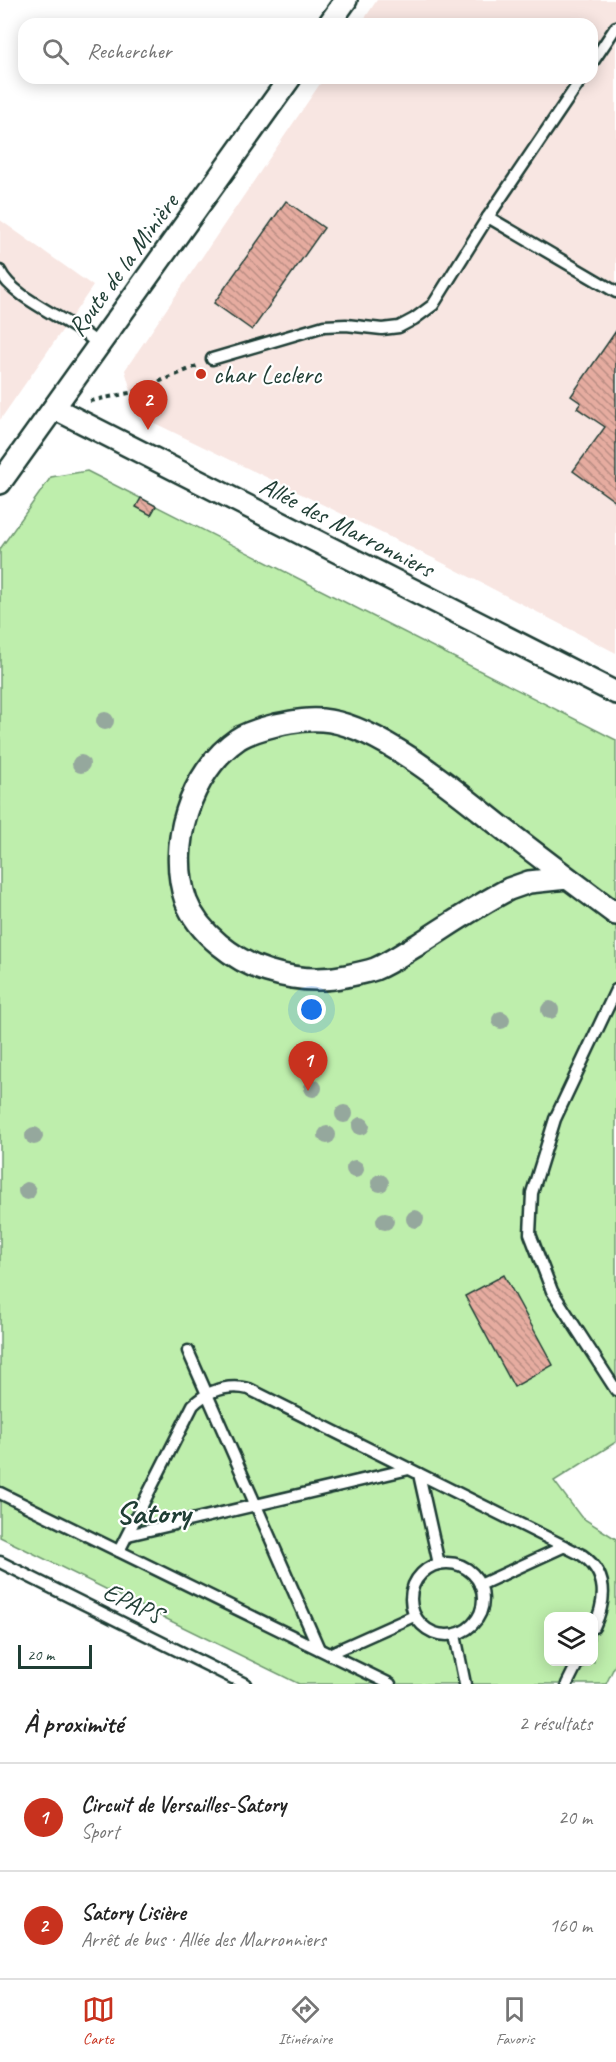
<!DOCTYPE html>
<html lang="fr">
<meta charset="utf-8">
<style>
body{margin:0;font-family:Caveat,sans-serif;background:#f2f2f2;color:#222}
.controls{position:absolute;right:18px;bottom:18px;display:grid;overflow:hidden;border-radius:12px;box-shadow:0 3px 15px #0003}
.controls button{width:54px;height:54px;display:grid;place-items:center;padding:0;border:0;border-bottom:2px solid #e0e0e0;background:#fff;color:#222;font:30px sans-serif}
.scale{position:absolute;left:18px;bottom:15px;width:74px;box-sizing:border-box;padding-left:6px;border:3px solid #1f3d34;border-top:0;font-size:16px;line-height:21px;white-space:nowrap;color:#1f3d34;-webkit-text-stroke:4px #fff;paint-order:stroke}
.you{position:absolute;left:312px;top:1010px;width:21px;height:21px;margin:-15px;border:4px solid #fff;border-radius:50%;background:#1a73e8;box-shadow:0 0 0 9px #1a73e833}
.badge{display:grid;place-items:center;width:39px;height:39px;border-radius:50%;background:#c8321e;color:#fff;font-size:20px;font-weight:700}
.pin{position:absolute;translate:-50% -50px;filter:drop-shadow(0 2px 3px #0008)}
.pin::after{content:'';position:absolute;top:32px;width:21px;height:18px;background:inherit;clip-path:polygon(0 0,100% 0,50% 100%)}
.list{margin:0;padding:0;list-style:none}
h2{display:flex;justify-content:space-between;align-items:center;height:78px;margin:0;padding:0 24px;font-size:26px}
h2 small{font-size:20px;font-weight:400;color:#767676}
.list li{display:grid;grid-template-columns:39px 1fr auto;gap:18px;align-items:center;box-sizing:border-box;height:108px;padding:0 24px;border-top:2px solid #e0e0e0}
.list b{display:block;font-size:22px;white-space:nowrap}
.list p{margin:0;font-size:20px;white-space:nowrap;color:#767676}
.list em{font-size:20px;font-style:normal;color:#767676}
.icon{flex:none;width:33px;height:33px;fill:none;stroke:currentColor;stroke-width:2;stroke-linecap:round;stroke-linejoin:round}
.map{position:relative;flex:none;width:616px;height:1684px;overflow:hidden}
.search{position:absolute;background:#fff;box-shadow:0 3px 15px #0003;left:18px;right:18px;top:18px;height:66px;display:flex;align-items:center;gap:15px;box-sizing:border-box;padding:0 21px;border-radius:18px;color:#767676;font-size:22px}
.sheet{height:294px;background:#fff}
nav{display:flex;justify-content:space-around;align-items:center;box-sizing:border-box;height:84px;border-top:2px solid #e0e0e0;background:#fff;font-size:16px;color:#767676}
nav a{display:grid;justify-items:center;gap:3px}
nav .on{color:#c8321e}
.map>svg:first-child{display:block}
.built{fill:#f8e6e2}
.pitch{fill:#beeeac;stroke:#6e9670;stroke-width:1.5;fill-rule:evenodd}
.building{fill:url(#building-back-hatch);stroke:#1f3d34;stroke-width:1.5}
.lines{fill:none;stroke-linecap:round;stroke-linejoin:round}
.lane-casing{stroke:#1f3d34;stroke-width:15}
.street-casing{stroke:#1f3d34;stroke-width:26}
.path{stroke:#1f3d34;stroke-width:4;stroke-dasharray:4.5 4.5;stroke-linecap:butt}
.lane{stroke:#fff;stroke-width:10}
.street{stroke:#fff;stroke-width:21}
.tree{fill:#95a89d}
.poi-dot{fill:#c8321e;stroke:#fff;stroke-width:2}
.labels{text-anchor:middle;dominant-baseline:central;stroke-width:4.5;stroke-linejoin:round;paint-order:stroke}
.street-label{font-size:26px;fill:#1f3d34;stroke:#fff}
.poi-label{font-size:26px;fill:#1f3d34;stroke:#fff;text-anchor:start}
.district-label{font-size:32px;font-weight:bold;fill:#1f3d34;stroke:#fff}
</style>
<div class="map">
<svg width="616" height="1684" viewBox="0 0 616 1684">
<defs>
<pattern id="building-back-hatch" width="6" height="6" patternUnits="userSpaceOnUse" patternTransform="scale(1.5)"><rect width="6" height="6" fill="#e6aca0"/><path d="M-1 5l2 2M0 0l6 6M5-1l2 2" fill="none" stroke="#ba8d83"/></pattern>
</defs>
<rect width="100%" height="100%" fill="#fff"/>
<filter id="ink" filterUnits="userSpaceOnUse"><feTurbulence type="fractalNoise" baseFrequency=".0167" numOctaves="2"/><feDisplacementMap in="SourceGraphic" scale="12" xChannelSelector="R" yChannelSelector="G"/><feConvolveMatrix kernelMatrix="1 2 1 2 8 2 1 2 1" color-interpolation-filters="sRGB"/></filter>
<g filter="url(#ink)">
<!-- built -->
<g class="built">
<polygon points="377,0 616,0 616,653 439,561 138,415 125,370 324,78 592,78 592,24 361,24"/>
<polygon points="0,220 93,286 0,420"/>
</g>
<!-- pitch -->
<path class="pitch" d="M87,471L616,740V1442L554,1481L581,1517L616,1539V1663L606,1684H299L0,1537V549L51,477ZM548,1616H594V1662H548Z"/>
<!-- building -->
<g class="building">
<polygon points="286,201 324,228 252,330 214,303"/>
<polygon points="616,331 616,502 573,471 605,427 577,408 581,403 571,396"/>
<polygon points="141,498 156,506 151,515 136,507"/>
<polygon points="504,1275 553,1365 514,1387 465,1296"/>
</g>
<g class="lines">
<!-- lane casing -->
<g class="lane-casing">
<g id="lane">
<polyline points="592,63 616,27"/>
<polyline points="582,78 488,217 616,292"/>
<path d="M0,271C13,300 75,321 99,345"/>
<polyline points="212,359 324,326 346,325 382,329 399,327 414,319 433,305 488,217"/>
<polyline points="616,990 555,1119 532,1193 530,1234 552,1291 616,1390"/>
<polyline points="188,1351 319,1649"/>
<polyline points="419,1474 439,1564"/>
<polyline points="0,1493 390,1684"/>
<polyline points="128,1535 409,1469"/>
<path d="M119,1551L193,1405C209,1390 227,1384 249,1389L582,1555C609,1574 606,1601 594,1627"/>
<polyline points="0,1562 245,1684"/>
<circle cx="447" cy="1599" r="36"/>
<polyline points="480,1585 565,1546"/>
<polyline points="455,1635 465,1684"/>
<polyline points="329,1654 414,1616"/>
<polyline points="567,1684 578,1662"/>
</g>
</g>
<!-- street casing -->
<g class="street-casing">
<g id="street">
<polyline points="329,24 346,0"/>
<polyline points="54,408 616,693"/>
<polyline points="0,483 290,78"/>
<path d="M567,878L529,882L509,889C478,905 449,925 419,944C405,952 390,963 375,969C366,972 356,974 346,976C319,982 293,979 267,971C235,961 198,933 186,901C167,846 190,772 238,739C249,732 264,728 276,725C294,721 311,718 330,721C384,730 457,792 500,826C538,856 577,885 616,914"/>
</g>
</g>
<!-- path -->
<polyline class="path" points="90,401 134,392 197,366"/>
<!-- lane -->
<use href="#lane" class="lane"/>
<!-- street -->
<use href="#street" class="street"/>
</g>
<!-- trees -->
<g class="tree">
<circle cx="105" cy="721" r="9"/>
<circle cx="81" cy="764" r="9"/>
<circle cx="550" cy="1010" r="9"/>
<circle cx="501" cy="1020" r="9"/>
<circle cx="313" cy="1088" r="9"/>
<circle cx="344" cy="1114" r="9"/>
<circle cx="361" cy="1126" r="9"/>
<circle cx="327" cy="1135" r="9"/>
<circle cx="34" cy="1136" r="9"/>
<circle cx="355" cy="1169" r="9"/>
<circle cx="380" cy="1183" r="9"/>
<circle cx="27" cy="1191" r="9"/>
<circle cx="415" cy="1219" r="9"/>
<circle cx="385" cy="1221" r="9"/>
</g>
</g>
<!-- markers -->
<circle class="poi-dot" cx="201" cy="374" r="6"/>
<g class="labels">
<!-- street labels -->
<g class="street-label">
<text transform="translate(123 265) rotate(-54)">Route de la Minière</text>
<text transform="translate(347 527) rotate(27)">Allée des Marronniers</text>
<text transform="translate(133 1603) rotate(26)">EPAPS</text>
</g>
<!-- poi labels -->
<g class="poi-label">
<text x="213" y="374">char Leclerc</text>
</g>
<!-- district labels -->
<g class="district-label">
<text x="153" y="1512">Satory</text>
</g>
</g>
</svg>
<div class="controls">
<button><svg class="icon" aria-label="layers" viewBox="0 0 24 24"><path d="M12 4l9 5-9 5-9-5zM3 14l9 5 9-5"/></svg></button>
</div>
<div class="scale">20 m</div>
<div class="you"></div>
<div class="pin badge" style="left:308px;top:1091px">1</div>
<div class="pin badge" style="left:148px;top:430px">2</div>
<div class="search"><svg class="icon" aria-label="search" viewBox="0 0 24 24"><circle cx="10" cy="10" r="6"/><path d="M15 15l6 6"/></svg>Rechercher</div>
</div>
<section class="sheet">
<h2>À proximité<small>2 résultats</small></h2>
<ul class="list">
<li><span class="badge">1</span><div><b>Circuit de Versailles-Satory</b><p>Sport</p></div><em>20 m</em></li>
<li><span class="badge">2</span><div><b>Satory Lisière</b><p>Arrêt de bus · Allée des Marronniers</p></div><em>160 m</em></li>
</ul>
</section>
<nav>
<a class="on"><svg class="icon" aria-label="map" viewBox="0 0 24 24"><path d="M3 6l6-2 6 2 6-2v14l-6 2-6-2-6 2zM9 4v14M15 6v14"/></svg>Carte</a>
<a><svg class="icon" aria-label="directions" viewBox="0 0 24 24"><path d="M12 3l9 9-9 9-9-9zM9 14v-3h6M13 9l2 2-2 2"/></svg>Itinéraire</a>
<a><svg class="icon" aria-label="saved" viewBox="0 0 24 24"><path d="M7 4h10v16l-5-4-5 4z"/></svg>Favoris</a>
</nav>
